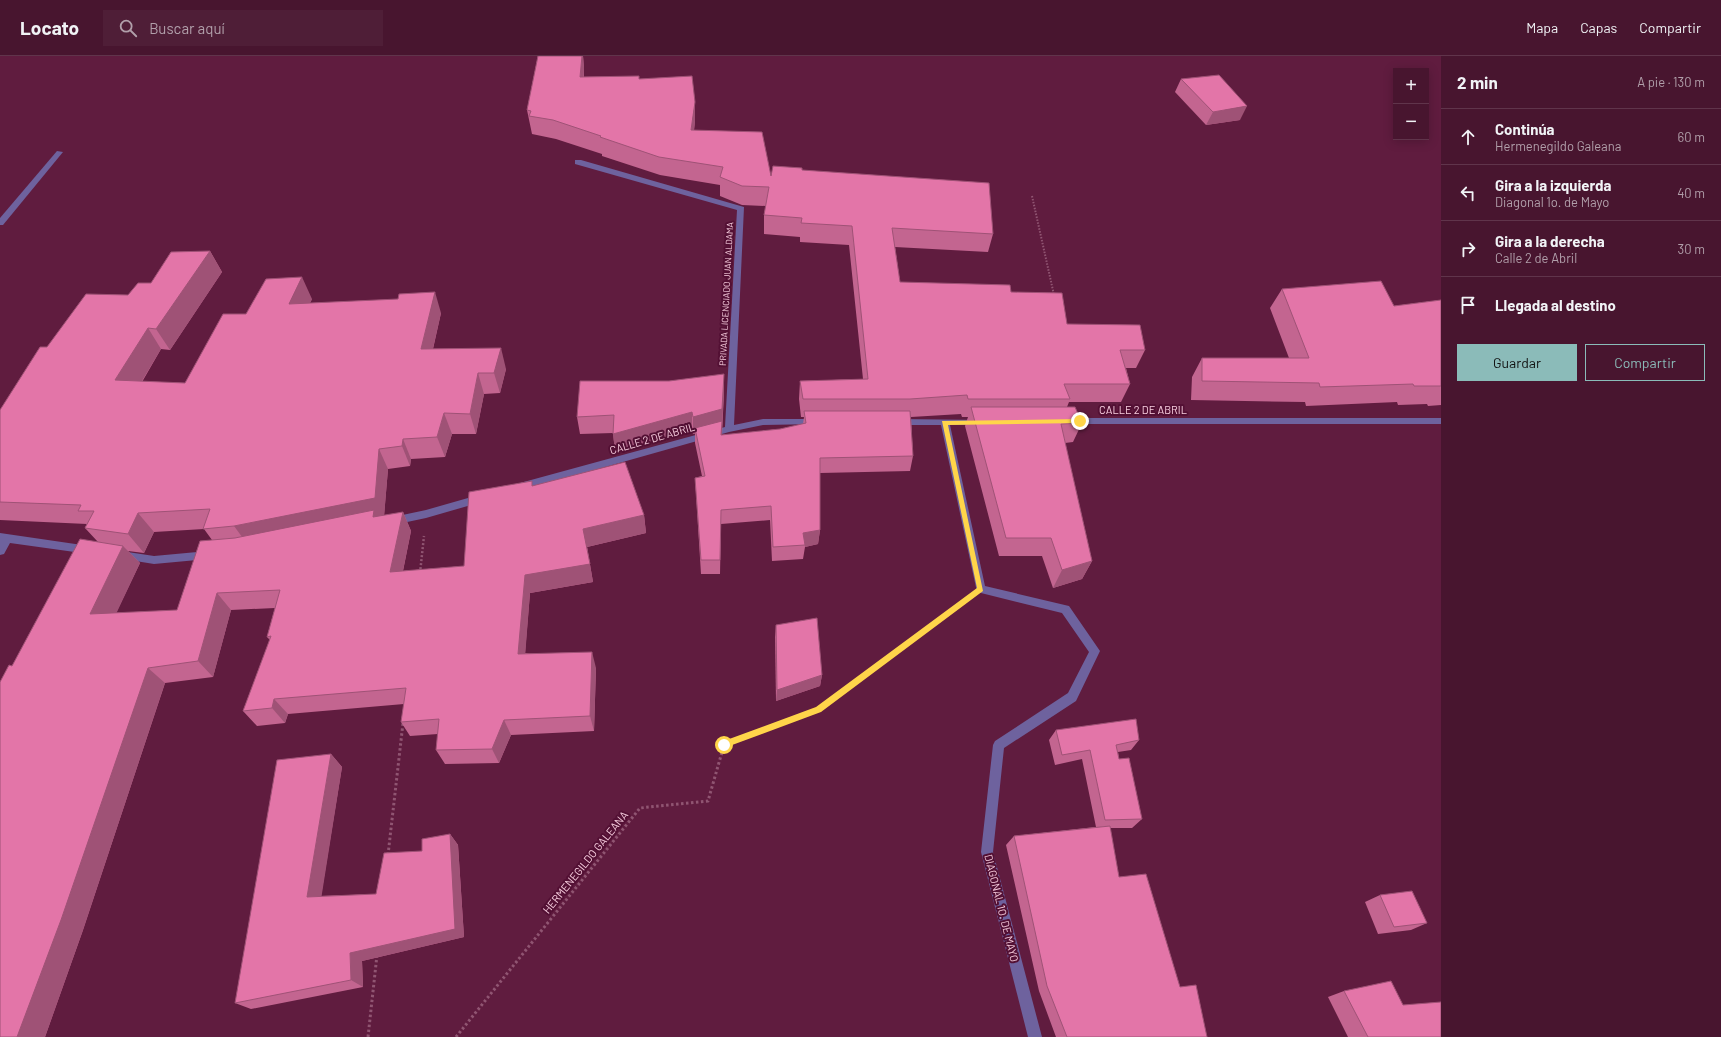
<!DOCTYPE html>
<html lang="es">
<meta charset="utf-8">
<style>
body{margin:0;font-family:Barlow,sans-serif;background:#4f1e37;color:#f1f3f6}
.controls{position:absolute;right:12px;top:12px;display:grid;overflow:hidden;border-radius:0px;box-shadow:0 2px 10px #0003}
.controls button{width:36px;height:36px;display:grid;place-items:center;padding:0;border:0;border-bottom:1px solid #60344b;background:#48152f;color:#f1f3f6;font:20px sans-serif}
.stop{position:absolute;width:12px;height:12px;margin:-9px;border:3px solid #ffd54a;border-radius:50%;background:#fff}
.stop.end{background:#ffd54a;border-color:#fff;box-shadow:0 1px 4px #0008}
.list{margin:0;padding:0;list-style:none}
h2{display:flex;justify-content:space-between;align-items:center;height:52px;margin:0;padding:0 16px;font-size:17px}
h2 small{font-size:13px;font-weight:400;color:#b19faa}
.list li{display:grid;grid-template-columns:26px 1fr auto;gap:12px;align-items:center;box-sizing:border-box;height:56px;padding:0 16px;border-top:1px solid #60344b}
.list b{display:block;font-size:15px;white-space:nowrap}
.list p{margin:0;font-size:13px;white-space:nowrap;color:#b19faa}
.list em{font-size:13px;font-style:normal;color:#b19faa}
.actions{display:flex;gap:8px;padding:12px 16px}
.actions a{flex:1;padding:9px 0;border:1px solid #8bbbb9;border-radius:0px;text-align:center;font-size:14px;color:#8bbbb9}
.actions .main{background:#8bbbb9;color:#111}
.icon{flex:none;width:22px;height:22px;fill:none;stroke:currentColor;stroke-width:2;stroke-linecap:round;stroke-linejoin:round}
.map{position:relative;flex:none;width:1441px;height:981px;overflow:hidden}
header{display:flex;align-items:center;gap:24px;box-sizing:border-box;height:56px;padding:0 20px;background:#48152f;border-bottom:1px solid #60344b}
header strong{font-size:19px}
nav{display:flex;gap:22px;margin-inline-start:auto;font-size:14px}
.search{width:280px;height:36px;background:#4f1e37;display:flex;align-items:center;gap:10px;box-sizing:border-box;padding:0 14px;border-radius:0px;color:#b19faa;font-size:15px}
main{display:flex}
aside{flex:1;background:#48152f}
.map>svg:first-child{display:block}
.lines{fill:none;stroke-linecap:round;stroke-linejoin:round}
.path-far2{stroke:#905572;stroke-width:2;stroke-dasharray:1.5 1.5;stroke-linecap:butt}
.path-far1{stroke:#905572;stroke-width:2.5;stroke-dasharray:2 2;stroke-linecap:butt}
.path{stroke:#905572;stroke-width:3;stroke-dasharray:2.5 2.5;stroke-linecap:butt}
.minor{fill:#6e629e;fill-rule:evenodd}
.wall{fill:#c36590;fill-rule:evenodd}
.shaded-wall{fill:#9f5276}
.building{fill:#e375a8;stroke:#9f5276}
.route{fill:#ffd54a}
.labels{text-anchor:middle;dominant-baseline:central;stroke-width:4;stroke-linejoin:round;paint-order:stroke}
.far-street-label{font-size:9px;fill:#f8cedf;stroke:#531034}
.street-label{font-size:11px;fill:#f8cedf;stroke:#531034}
</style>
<header>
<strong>Locato</strong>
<div class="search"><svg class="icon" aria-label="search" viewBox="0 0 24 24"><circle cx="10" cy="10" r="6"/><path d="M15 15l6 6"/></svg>Buscar aquí</div>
<nav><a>Mapa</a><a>Capas</a><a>Compartir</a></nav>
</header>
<main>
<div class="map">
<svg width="1441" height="981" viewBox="0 0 1441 981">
<rect width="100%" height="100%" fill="#601c3f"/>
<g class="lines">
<!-- path-far2 -->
<polyline class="path-far2" points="1032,140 1054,239"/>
<!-- path-far1 -->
<g class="path-far1">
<polyline points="420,517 424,480"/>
<polyline points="933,568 966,544"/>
</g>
<!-- path -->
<g class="path">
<polyline points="388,799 403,667"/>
<polyline points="368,981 377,899"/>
<polyline points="456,981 640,752 708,745 724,689 818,653 935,567"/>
</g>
<!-- minor -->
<g class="minor">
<polygon points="57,95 63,96 3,169 0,169 0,162"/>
<polygon points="575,104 581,104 744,151 734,369 763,363 816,363 821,366 819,368 763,369 729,376 520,435 517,434 515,431 520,427 725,371 737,154 575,108"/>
<polygon points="1068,362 1441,362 1441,368 1068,368 1063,365"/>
<polygon points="898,363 983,364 985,366 980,369 950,369 985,530 1069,550 1100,595 1076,645 1004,692 993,796 1042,981 1028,981 981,796 993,689 995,685 1068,637 1089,596 1062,557 977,536 941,369 898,369 893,366"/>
<polygon points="482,438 487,442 485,445 426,462 393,469 390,468 388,465 390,462 393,461 426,454"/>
<polygon points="0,477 89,490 93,491 94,494 93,497 89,498 10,487 4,498 0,499"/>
<polygon points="121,495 154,500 208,495 212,496 213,499 212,502 208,503 154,508 117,502 116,499 117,496"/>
</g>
</g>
<!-- wall -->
<g class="wall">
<polygon points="538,0 583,0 584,12 584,21 639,23 695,65 694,74 771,120 802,114 993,178 988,196 895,191 900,226 1011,236 1067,268 1145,294 1136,312 1126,312 1130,328 1121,346 1069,346 1067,351 1082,367 1073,386 1065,387 1092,505 1082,523 1053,532 1042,500 999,500 965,370 968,361 962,361 961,358 911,361 913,400 910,415 820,417 820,474 818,488 805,491 803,503 772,505 770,464 721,468 720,518 701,518 695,422 702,420 695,387 695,378 693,378 692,374 615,395 613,377 580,378 577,361 724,336 722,379 780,373 803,368 804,361 801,361 799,343 800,325 863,323 849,189 800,186 800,181 764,178 764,159 766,150 742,149 720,140 720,129 660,119 602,100 602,98 556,83 532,78 527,54"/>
<polygon points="1181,23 1240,64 1206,69 1175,36"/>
<path d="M210,195L222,216L170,294L161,293L142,326L185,327L246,258L312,243L310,247L441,257L433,293L506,313L500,337L484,338L476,378H452L445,401L411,403L410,410L388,413L384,460L403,456L411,475L403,515L464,510L533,429L644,459L646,477L587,491L593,526L530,537L525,597L596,612L594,675L511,679L499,707L445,708L436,694L438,678L410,680L401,666L404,648L288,658L285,667L257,670L243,655L270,584L267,581L275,552L231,554L213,621L165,627L83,874L45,981H0L12,610L98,486L85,472L87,468L0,464V354L47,291L128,239L151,227ZM204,473L212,484L177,554L116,557L140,507L128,495L144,497L154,476Z"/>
<polygon points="1282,233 1394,250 1441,244 1441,349 1428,350 1427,348 1398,349 1397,346 1306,350 1305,346 1191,344 1192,321 1202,302 1289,302 1270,252"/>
<polygon points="776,569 822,619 820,630 776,645 775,581"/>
<polygon points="1056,674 1139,684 1131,694 1118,696 1119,703 1142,763 1132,772 1110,772 1119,821 1180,931 1207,981 1056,981 1039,935 1006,789 1014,780 1096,771 1082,703 1055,709 1049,684"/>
<polygon points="331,698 342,711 321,840 376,838 422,795 450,778 458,789 464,881 362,905 363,931 251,953 235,947"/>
<polygon points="1380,839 1427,867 1411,874 1378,878 1365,846"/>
<polygon points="1344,935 1403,949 1441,981 1348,981 1328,941"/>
</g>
<!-- shaded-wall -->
<g class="shaded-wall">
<polygon points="582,0 583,0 584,12 583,40 580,21"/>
<polygon points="695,46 695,65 692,93 691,74"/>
<polygon points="1247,50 1240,64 1206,69 1213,56"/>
<polygon points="210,195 222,216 170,294 156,273"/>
<polygon points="302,221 312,243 299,269 289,248"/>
<polygon points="435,236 441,257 428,314 421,293"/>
<polygon points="148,272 161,293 130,345 115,324"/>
<polygon points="501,292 506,313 500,337 494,317"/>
<polygon points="478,317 484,338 476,378 470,358"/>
<polygon points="724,318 724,336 722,370 722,380 695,372 695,378 693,378 693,361"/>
<polygon points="692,356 692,374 615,395 613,378"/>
<polygon points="444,357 452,378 445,401 437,381"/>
<polygon points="403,383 411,403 410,410 402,390"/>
<polygon points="379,393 388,413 384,461 248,489 234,470"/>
<polygon points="403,456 411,475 399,534 390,516"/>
<polygon points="138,457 154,476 144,497 128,478"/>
<polygon points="644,459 646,477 587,491 593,526 530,537 524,614 518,598 525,519 583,473"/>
<polygon points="820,474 818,488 805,491 803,477"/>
<polygon points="123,490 140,507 108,575 90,558"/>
<polygon points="1092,505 1082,523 1053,532 1062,514"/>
<polygon points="217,537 231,554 213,621 198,605"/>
<polygon points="592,596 596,612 594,675 590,660"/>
<polygon points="148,612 165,627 83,874 45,981 17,981"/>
<polygon points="822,619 820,630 776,645 777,634"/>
<polygon points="274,643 288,658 285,667 272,652"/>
<polygon points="504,664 511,679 499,707 492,693"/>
<polygon points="331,698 342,711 320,850 307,841"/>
<polygon points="450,778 458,789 464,881 362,905 363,931 351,924 350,897"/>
</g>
<!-- building -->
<g class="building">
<polygon points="538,0 582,0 580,21 639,20 639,23 692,20 695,46 691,74 762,76 771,120 773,110 802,112 802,114 989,127 993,178 892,172 900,226 1010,229 1011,236 1062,237 1067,268 1140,269 1145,294 1120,294 1130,328 1064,328 1070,343 968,343 967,339 910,343 803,343 800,325 868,323 852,170 801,167 802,162 764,159 769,131 742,130 720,121 723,111 659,101 600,81 601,80 553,64 529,60 531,55 527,54"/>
<polygon points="1219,19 1247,50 1213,56 1181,23"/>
<polygon points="210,195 156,273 148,272 115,324 185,327 223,258 246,258 266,223 302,221 289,248 398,243 399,238 435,236 421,293 501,292 494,317 478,317 470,358 444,357 437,381 403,383 402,390 379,393 375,442 234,470 203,473 210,453 138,457 128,478 85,472 94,455 78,455 81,449 0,446 0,354 40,291 47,291 86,238 128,239 138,227 151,227 171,196"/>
<polygon points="1381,225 1394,250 1441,244 1441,330 1414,330 1413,328 1320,331 1319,327 1202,325 1202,302 1309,302 1282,233"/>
<polygon points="724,318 722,353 693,361 692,356 613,378 614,359 577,361 580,325 669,325"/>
<polygon points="971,351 1075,351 1082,367 1061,368 1092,505 1062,514 1051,482 1006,482"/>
<polygon points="804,355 910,355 913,400 820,402 820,474 803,477 805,489 773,491 771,450 721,454 720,504 701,504 695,422 705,420 695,372 722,365 721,379 780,373 806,367"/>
<polygon points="625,406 644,459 583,473 590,508 525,519 518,598 592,596 590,660 504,664 492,693 436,694 439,663 401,666 406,632 274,643 272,652 243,655 271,580 267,581 280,534 217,537 198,605 148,612 61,864 17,981 0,981 0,626 9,609 12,610 80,483 123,490 90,558 177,554 200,485 235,482 374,454 373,461 403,456 390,516 464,510 469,436 532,425 532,430"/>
<polygon points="817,562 822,619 777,634 776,569"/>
<polygon points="1136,663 1139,684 1116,689 1119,703 1129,702 1142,763 1105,764 1090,694 1062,699 1056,674"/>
<polygon points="331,698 307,841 376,838 384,797 422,795 422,783 450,778 455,873 350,897 351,924 235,947 277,704"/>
<polygon points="1110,770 1119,821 1146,818 1180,931 1196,929 1207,981 1067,981 1047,930 1014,780"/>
<polygon points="1412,835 1427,867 1394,871 1380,839"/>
<polygon points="1391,925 1403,949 1441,946 1441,981 1368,981 1344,935"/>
</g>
<!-- route -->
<polygon class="route" points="1080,363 1083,365 1080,367 948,369 983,535 821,656 724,692 721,691 721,686 816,651 977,532 942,365"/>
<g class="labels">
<!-- far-street labels -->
<g class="far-street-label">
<text transform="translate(726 238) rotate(-87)">PRIVADA LICENCIADO JUAN ALDAMA</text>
</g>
<!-- street labels -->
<g class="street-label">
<text x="1143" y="353">CALLE 2 DE ABRIL</text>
<text transform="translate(652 382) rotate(-16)">CALLE 2 DE ABRIL</text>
<text transform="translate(585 806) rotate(-51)">HERMENEGILDO GALEANA</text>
<text transform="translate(1002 852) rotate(76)">DIAGONAL 1O. DE MAYO</text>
</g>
</g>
</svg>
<div class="controls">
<button>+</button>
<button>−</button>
</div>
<div class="stop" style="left:724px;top:689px"></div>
<div class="stop end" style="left:1080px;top:365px"></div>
</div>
<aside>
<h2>2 min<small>A pie · 130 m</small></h2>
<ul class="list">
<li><svg class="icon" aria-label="ahead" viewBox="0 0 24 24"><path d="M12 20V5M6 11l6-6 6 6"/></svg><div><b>Continúa</b><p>Hermenegildo Galeana</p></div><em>60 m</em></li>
<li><svg class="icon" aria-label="left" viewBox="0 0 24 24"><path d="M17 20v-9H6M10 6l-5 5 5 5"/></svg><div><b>Gira a la izquierda</b><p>Diagonal 1o. de Mayo</p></div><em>40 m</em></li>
<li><svg class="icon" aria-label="right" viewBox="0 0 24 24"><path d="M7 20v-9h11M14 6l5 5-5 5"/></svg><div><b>Gira a la derecha</b><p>Calle 2 de Abril</p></div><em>30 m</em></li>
<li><svg class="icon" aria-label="arrive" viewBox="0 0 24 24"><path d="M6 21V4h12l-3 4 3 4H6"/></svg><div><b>Llegada al destino</b></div></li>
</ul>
<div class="actions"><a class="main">Guardar</a><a>Compartir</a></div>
</aside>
</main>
